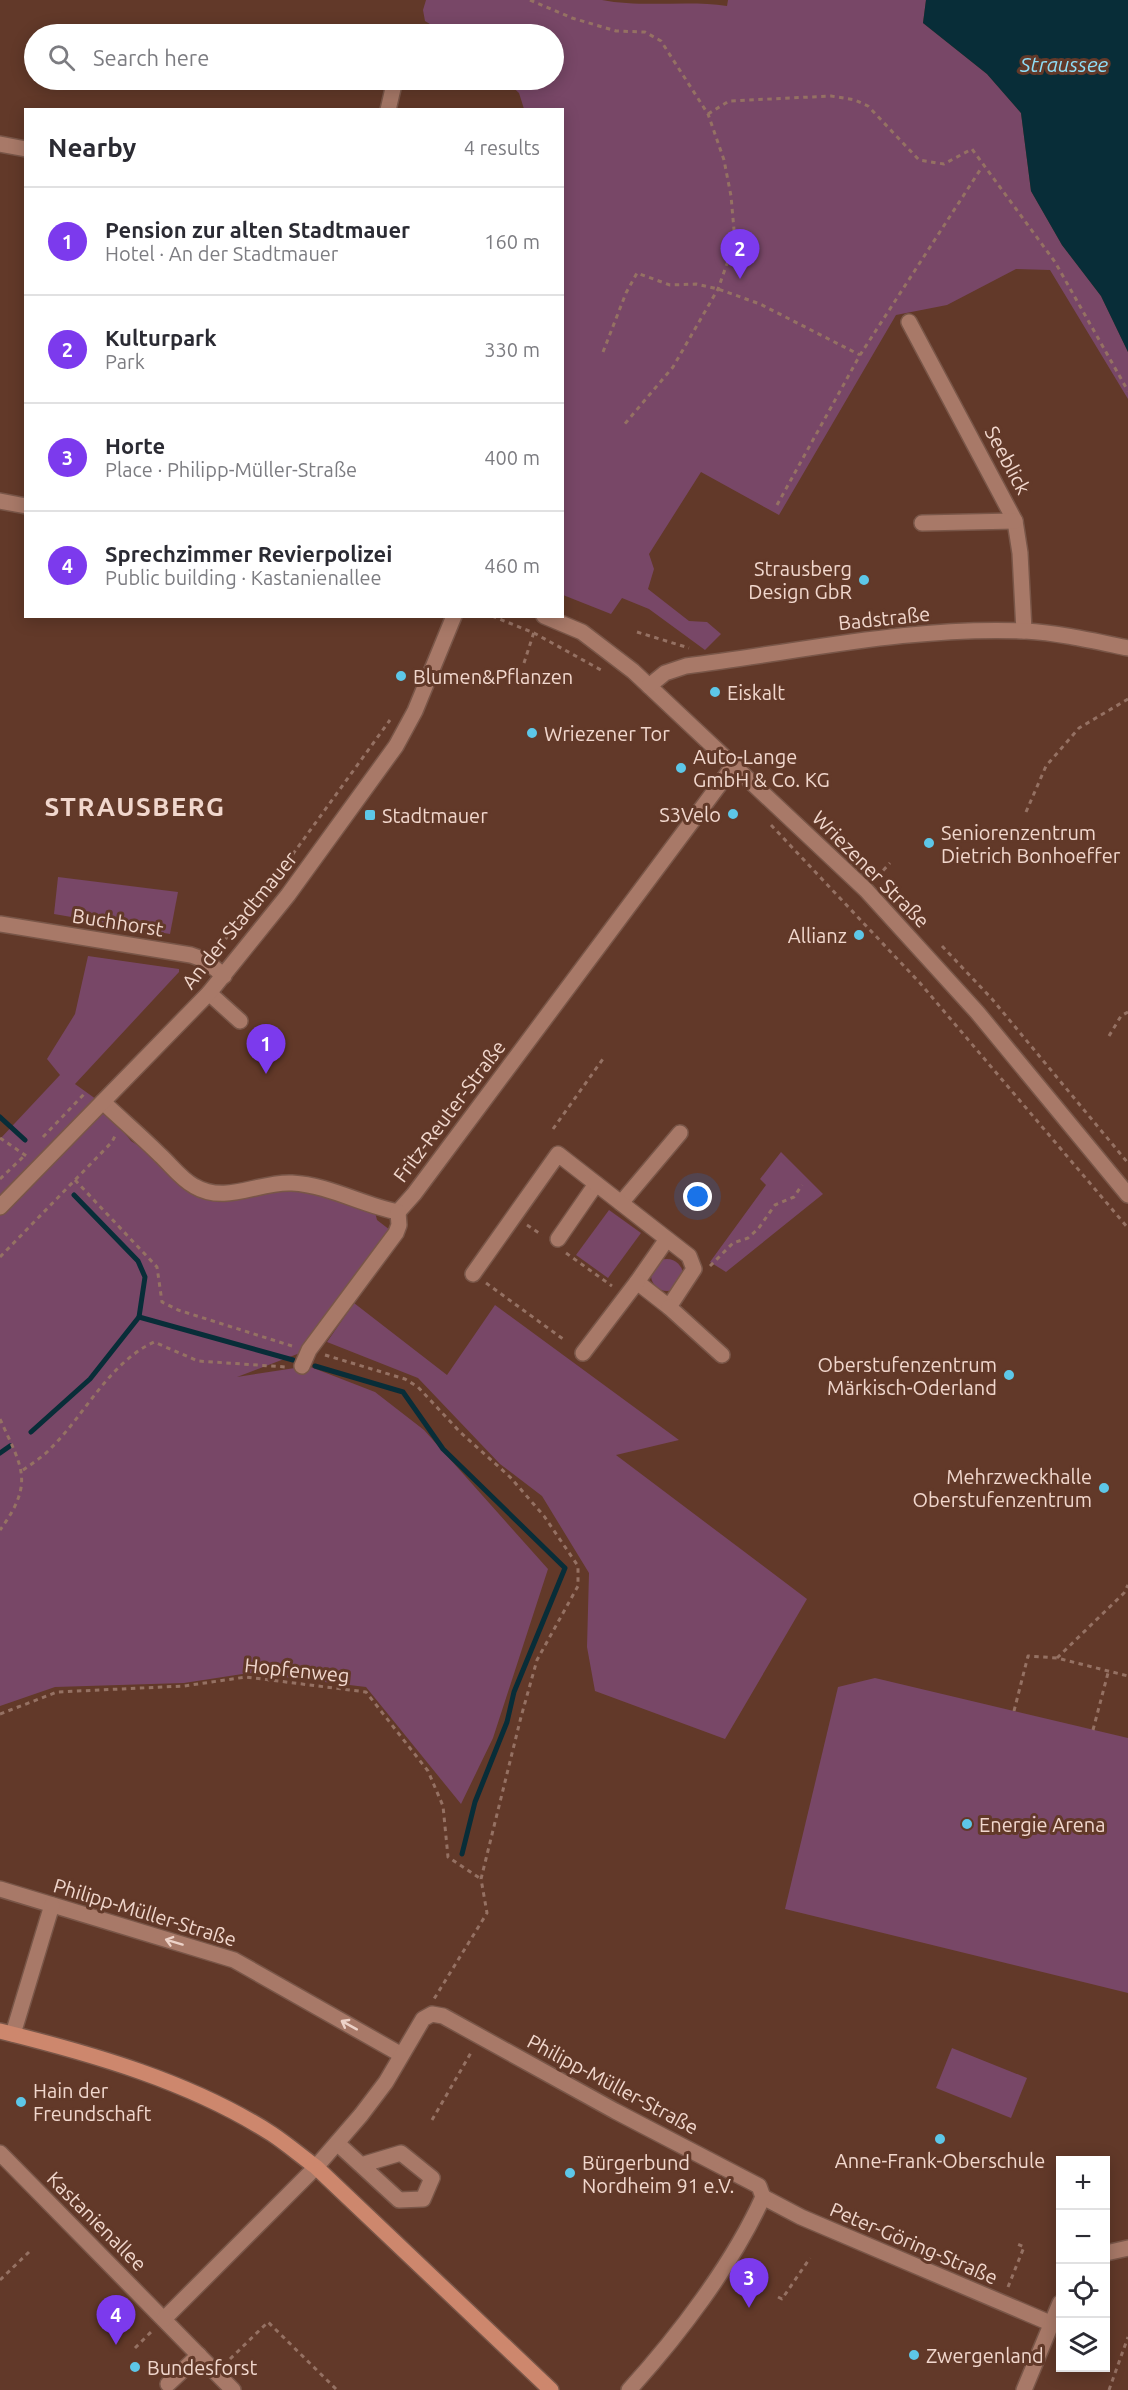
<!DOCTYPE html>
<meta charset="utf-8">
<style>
body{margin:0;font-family:Ubuntu,sans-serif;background:#f2f2f3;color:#2b2b33}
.controls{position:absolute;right:18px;bottom:18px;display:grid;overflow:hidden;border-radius:0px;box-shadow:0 3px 15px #0003}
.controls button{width:54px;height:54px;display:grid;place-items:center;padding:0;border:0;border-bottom:2px solid #e1e1e2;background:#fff;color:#2b2b33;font:30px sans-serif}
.you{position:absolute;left:698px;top:1197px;width:21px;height:21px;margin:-15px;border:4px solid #fff;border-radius:50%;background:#1a73e8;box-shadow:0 0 0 9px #1a73e833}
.badge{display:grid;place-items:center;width:39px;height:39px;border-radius:50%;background:#7c3aed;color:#fff;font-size:20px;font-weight:700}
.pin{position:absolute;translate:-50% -50px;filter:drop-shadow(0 2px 3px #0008)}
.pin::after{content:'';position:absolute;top:32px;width:21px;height:18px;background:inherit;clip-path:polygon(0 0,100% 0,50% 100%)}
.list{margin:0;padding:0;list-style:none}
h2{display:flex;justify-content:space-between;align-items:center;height:78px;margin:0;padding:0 24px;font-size:26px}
h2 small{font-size:20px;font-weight:400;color:#7c7c81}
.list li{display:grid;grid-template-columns:39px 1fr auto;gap:18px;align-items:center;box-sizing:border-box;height:108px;padding:0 24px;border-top:2px solid #e1e1e2}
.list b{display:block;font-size:22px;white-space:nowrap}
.list p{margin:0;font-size:20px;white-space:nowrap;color:#7c7c81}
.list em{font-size:20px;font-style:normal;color:#7c7c81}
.icon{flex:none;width:33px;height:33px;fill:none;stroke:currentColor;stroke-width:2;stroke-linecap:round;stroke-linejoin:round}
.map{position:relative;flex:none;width:1128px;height:2390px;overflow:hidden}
.search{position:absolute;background:#fff;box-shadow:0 3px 15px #0003;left:24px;top:24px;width:540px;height:66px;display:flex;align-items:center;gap:15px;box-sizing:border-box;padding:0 21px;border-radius:33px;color:#7c7c81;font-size:22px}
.panel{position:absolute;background:#fff;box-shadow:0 3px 15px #0003;left:24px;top:108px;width:540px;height:510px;border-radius:0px}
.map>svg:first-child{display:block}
.green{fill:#784767}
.water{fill:#082d38}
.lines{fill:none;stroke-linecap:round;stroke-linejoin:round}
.stream{stroke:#082d38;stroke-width:5}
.minor-casing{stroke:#795648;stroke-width:18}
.major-casing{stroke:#795648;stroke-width:18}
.path{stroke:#957163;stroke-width:3;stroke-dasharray:4.5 4.5;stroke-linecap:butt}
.minor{stroke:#a87968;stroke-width:15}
.major{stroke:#cd876d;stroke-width:15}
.oneway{stroke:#edd2c8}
.poi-dot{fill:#5dc7e8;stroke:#623929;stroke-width:2}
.labels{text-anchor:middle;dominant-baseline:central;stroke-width:6;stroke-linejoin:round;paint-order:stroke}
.street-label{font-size:20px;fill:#f1d7cd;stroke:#623929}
.poi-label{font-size:20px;fill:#f1d7cd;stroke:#623929;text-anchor:start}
.water-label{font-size:21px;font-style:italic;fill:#8eddf7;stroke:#623929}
.district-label{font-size:26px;font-weight:bold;letter-spacing:1.5px;fill:#f1d7cd;stroke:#623929}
</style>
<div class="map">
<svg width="1128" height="2390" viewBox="0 0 1128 2390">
<rect width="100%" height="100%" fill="#623929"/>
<!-- green -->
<g class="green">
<path d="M426,0H602C641,8 689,0 727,6L728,0H926L923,23L987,74L1021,113L1031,191L1062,245L1101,296L1128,352V399L1050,270L1016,269L947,305L896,315L779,515L701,472L649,554L654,569L648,589L689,621L707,622L721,634L705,650L649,609L622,598L611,614L563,595L562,110L524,109L519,93L505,80H554V34H446L425,21L423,10Z"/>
<polygon points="58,877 178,892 170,934 54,914"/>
<polygon points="88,956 179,969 179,972 75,1084 100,1102 131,1141 214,1194 278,1183 374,1208 377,1220 390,1230 300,1353 237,1377 308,1366 375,1392 424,1430 548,1569 493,1738 461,1804 366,1687 249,1673 184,1683 55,1687 0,1706 0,1139 60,1075 47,1059 75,1014"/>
<polygon points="781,1152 823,1194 726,1272 710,1262 766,1185 760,1179"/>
<polygon points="609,1210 641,1233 608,1278 576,1255"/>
<circle cx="667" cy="1275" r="16"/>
<polygon points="354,1303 447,1375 495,1305 679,1440 616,1455 807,1599 725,1739 595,1691 587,1647 589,1573 542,1496 500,1464 418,1378 327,1342"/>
<polygon points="875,1678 1128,1738 1128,1993 785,1909 838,1687"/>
<polygon points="952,2048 1027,2078 1011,2118 936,2088"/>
</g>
<!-- water -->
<polygon class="water" points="926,0 1128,0 1128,352 1101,296 1062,245 1031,191 1021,113 987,74 923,23"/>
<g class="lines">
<!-- stream -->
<g class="stream">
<polyline points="0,1117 25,1140"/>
<polyline points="74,1195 138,1261 145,1277 139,1317"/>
<polyline points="315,1366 403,1392 443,1449 565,1568 514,1692 507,1722 475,1802 462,1854"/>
<polyline points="31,1432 90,1379 139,1317 293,1360"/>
<polyline points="0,1453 10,1446"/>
</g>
<!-- minor casing -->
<g class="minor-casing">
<g id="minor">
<polyline points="388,110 395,80"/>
<polyline points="0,144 26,149"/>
<polyline points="909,322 1015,521 1020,553 1024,631"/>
<polyline points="0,501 26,506"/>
<polyline points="922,523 1015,521"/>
<polyline points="544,616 582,632 633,671 866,890 977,1012 1128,1195"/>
<path d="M649,686L665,673L686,666C799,652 910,626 1025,631C1060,633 1094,641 1128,648"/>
<polyline points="0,924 191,955 205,960 224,976"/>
<polyline points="209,993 240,1021"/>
<path d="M103,1102C122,1120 142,1137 160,1155C171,1165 181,1179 194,1186C226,1205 259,1181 292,1183C329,1185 362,1205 398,1212"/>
<polyline points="621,1203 680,1133"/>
<polyline points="0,1207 209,993 288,895 396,746 415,711 454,616"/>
<polyline points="398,1212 414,1194 734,765"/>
<polyline points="558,1239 596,1184"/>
<polyline points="473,1274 558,1154 689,1256 694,1269 669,1307 637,1282 667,1239"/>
<polyline points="669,1307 722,1355"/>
<polyline points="583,1353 637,1282"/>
<polyline points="302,1366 309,1350 396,1233 399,1225 398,1212"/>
<polyline points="0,1889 234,1960 400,2054"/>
<polyline points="13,2034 52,1905"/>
<polyline points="337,2143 399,2200 423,2199 432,2178 401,2153 361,2165"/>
<polyline points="0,2153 233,2390"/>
<polyline points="763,2197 801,2217 1050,2323"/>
<polyline points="1106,2253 1128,2248"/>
<path d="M164,2319L316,2167L361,2115L386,2082L423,2019L432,2014L443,2016L615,2111L759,2186L763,2197C733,2264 678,2336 629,2390"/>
<polyline points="168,2384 199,2355"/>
<polyline points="1024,2390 1060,2303"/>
</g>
</g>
<!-- major casing -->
<g class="major-casing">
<path id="major" d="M0,2031C93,2054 191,2082 272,2134C287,2144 301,2156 316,2167L551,2390"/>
</g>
<!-- path -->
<g class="path">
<polyline points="530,0 572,18 616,31 645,32 661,41 708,114 724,160 731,196 735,241 718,289 673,367 623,426"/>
<polyline points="708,114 729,101 831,96 855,100 868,106 919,160 944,164 972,149 1055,262 1128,391"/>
<polyline points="603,352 626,293 637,273 670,285 696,284 718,289 760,304 860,355"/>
<polyline points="777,505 860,355 982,167"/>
<polyline points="492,616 534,633 601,670"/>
<polyline points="637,632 689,648"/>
<polyline points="524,663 534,632"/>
<polyline points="1026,812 1046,766 1079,728 1128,699"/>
<polyline points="771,825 920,983 1128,1228"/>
<polyline points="877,877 890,863"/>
<polyline points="220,946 285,865 390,720"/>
<polyline points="942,946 992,999 1128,1163"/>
<polyline points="1109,1036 1121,1016 1128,1012"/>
<polyline points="553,1129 605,1056"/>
<polyline points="43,1137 86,1092"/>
<polyline points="0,1138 28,1157"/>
<polyline points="0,1179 23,1157"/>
<polyline points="75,1180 157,1267 162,1302 178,1310 292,1346"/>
<polyline points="527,1225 542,1235"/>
<polyline points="566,1253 612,1286"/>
<polyline points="0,1257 112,1142 116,1134"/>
<polyline points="710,1266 733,1243 748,1238 758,1229 775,1205 794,1197 802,1185"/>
<polyline points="486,1283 563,1339"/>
<polyline points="325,1355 405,1379 418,1387 460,1432 510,1477 544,1516 578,1566 578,1586 537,1660 521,1717 481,1879 487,1913 434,1999"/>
<path d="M0,1419C22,1468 35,1482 0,1530"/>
<path d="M23,1470C33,1463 44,1456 52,1447C86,1413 109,1363 154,1342L198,1361L286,1367"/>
<polyline points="1057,1658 1124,1593 1128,1585"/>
<polyline points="1014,1711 1028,1656 1057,1658 1128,1676"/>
<polyline points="0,1714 57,1692 184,1686 246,1677 366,1692 428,1771 443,1806 448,1857 481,1879"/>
<polyline points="1093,1730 1108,1673"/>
<polyline points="432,2120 472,2051"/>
<polyline points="0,2280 29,2252"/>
<polyline points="1008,2287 1024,2247 1015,2243"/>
<polyline points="778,2297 782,2299 810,2258"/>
<polyline points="135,2348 152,2331"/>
<polyline points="230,2359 268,2322 337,2390"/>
<polyline points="1109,2390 1128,2337"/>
</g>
<!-- minor -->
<use href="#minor" class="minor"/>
<!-- major -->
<use href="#major" class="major"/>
</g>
<!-- one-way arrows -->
<defs><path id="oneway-shaft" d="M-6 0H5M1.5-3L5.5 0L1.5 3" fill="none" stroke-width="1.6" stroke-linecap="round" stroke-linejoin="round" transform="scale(1.5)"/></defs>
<g class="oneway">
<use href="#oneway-shaft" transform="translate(174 1942) rotate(-163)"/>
<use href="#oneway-shaft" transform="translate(349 2025) rotate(-151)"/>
</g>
<!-- markers -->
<g class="poi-dot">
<circle cx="864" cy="580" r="6"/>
<circle cx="401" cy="676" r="6"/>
<circle cx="715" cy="692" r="6"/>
<circle cx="532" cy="733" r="6"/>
<circle cx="681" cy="768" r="6"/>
<circle cx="733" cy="814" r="6"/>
<rect x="364" y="809" width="12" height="12" rx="3"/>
<circle cx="929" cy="843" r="6"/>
<circle cx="859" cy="935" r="6"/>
<circle cx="1009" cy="1375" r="6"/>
<circle cx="1104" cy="1488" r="6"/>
<circle cx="967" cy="1824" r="6"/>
<circle cx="21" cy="2102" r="6"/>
<circle cx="940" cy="2139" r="6"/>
<circle cx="570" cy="2173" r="6"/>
<circle cx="914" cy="2355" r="6"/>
<circle cx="135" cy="2367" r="6"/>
</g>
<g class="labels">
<!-- street labels -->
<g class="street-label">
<text transform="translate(1008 460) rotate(62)">Seeblick</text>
<text transform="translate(884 618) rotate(-6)">Badstraße</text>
<text transform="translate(871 869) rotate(45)">Wriezener Straße</text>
<text transform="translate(239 920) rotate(-51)">An der Stadtmauer</text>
<text transform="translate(118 922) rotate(9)">Buchhorst</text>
<text transform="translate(449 1111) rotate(-53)">Fritz-Reuter-Straße</text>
<text transform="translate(297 1670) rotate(6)">Hopfenweg</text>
<text transform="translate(145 1912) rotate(17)">Philipp-Müller-Straße</text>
<text transform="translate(613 2084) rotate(28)">Philipp-Müller-Straße</text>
<text transform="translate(97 2221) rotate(45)">Kastanienallee</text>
<text transform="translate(914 2243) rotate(23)">Peter-Göring-Straße</text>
</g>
<!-- poi labels -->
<g class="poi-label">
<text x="852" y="568" text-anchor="end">Strausberg<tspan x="852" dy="23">Design GbR</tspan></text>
<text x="413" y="676">Blumen&amp;Pflanzen</text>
<text x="727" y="692">Eiskalt</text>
<text x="544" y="733">Wriezener Tor</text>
<text x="693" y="756">Auto-Lange<tspan x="693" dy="23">GmbH &amp; Co. KG</tspan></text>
<text x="721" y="814" text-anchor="end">S3Velo</text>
<text x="382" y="815">Stadtmauer</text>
<text x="941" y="832">Seniorenzentrum<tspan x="941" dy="23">Dietrich Bonhoeffer</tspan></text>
<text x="847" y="935" text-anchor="end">Allianz</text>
<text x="997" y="1364" text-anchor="end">Oberstufenzentrum<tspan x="997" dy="23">Märkisch-Oderland</tspan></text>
<text x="1092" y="1476" text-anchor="end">Mehrzweckhalle<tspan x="1092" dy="23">Oberstufenzentrum</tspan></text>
<text x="979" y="1824">Energie Arena</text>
<text x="33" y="2090">Hain der<tspan x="33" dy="23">Freundschaft</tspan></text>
<text x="940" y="2160" text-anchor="middle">Anne-Frank-Oberschule</text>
<text x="582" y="2162">Bürgerbund<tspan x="582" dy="23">Nordheim 91 e.V.</tspan></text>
<text x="926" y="2355">Zwergenland</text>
<text x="147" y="2367">Bundesforst</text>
</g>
<!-- water labels -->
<g class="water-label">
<text x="1064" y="64">Straussee</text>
</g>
<!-- district labels -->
<g class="district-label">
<text x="135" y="806">STRAUSBERG</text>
</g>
</g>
</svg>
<div class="controls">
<button>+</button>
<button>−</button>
<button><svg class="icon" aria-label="locate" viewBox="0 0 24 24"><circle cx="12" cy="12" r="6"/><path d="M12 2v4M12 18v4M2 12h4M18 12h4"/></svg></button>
<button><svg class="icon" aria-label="layers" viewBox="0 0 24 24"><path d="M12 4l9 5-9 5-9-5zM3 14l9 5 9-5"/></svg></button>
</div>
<div class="you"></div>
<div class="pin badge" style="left:266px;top:1074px">1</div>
<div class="pin badge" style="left:740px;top:279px">2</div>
<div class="pin badge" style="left:749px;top:2308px">3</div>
<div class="pin badge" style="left:116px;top:2345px">4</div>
<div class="search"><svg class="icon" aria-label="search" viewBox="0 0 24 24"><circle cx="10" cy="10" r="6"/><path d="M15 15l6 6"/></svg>Search here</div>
<section class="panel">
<h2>Nearby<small>4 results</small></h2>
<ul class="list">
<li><span class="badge">1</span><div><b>Pension zur alten Stadtmauer</b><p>Hotel · An der Stadtmauer</p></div><em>160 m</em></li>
<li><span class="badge">2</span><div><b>Kulturpark</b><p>Park</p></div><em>330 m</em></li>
<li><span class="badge">3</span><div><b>Horte</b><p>Place · Philipp-Müller-Straße</p></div><em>400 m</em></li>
<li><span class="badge">4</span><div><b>Sprechzimmer Revierpolizei</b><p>Public building · Kastanienallee</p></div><em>460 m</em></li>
</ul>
</section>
</div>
